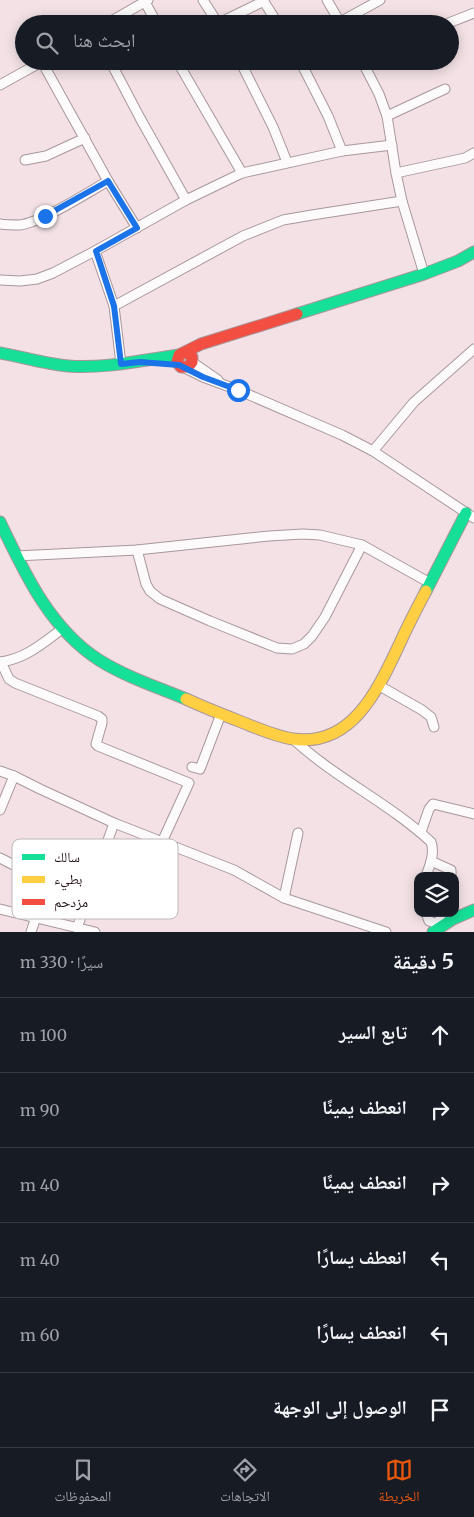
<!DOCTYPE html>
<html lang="ar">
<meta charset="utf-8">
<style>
body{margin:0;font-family:Merriweather,"Noto Naskh Arabic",serif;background:#242831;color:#f1f3f6;direction:rtl}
.controls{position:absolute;right:15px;bottom:15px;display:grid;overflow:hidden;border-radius:10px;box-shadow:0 2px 12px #0003}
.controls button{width:45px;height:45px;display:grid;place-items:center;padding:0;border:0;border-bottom:1px solid #363941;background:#171b24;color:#f1f3f6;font:25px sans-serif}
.stop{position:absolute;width:15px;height:15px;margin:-11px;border:4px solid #1a73e8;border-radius:50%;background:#fff}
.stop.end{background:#1a73e8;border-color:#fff;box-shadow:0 1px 5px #0008}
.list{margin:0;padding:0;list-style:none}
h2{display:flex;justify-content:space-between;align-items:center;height:65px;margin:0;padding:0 20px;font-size:21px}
h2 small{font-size:16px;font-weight:400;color:#9ea1a6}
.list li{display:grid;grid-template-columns:32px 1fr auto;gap:15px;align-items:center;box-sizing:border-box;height:75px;padding:0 20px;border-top:1px solid #363941}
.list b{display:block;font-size:19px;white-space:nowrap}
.list em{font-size:16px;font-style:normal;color:#9ea1a6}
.icon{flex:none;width:28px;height:28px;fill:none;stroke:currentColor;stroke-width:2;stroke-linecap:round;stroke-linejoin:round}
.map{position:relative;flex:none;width:474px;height:932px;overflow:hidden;direction:ltr}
.search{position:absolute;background:#171b24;box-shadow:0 2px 12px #0003;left:15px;right:15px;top:15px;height:55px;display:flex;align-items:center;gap:12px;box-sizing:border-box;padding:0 18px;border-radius:28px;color:#9ea1a6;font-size:19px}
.sheet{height:515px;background:#171b24}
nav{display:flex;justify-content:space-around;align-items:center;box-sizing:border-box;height:70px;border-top:1px solid #363941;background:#171b24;font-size:14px;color:#9ea1a6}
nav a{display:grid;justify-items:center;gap:2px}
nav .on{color:#ea580c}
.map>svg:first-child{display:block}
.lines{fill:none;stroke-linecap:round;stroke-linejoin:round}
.street-casing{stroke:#a8979b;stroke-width:11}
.fast-casing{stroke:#a8979b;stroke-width:13}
.slow-casing{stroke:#a8979b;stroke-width:13}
.jam-casing{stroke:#a8979b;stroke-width:13}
.street{stroke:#fdfafb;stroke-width:9}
.fast{stroke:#16e098;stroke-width:11}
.slow{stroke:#ffcf43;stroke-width:11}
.jam{stroke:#f24e42;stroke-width:11}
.route{stroke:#1a73e8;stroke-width:6}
.key{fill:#fff;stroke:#beb8ba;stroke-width:1}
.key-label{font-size:14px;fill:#261419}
</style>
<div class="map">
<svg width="474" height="932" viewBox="0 0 474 932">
<rect width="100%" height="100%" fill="#f3e1e5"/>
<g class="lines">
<!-- street casing -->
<g class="street-casing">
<g id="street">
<polyline points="203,0 217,22 219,23 264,1"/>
<polyline points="263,0 278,24"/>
<polyline points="327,0 341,24"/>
<polyline points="145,2 157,24"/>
<polyline points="340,22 380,0"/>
<polyline points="106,24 148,0"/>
<polyline points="446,24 474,13"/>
<polyline points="110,61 140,118 186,200"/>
<polyline points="177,61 242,173"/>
<polyline points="238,61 241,63 273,127 287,162"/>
<polyline points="300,61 328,116 342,151"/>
<polyline points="362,61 379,94 387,116 396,173 402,201 424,274"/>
<polyline points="42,62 108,181 137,228"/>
<polyline points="366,68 378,61"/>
<polyline points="0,85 43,61"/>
<polyline points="387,116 445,89"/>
<polyline points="25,160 46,156 85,138"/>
<polyline points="396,173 465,158 474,153"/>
<path d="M0,224C6,225 13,225 20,225C42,222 87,193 108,181"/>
<polyline points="95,251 114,306 121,364"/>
<polyline points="0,280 20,281 37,279 53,273 95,251 186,200 242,173 342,151 392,145"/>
<polyline points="114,306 243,236 283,220 312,215 402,201"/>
<polyline points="192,362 218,380"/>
<polyline points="185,368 203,377 238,390 342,435 373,451 474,518"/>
<polyline points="373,451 414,402 474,349"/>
<polyline points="137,550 146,584 150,591 160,599 210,621 277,648 292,649 304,644 312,636 325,617 362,545"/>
<polyline points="16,556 137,550 269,536 303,534 320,535 362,545 430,583"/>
<path d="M0,662C25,659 43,643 62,629"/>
<polyline points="1,662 9,679 15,683 98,716 102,719 102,723 96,744 98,746 189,783 162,842"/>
<polyline points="378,685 422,710 431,717 434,727"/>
<path d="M293,739C335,778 389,803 431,842C435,853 430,865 426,876"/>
<polyline points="192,767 200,769 221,714"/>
<polyline points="0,771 14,776 40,789 114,823 234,870 284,898 386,932"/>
<polyline points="0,810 14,776"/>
<polyline points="421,832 429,809 433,804 474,814"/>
<polyline points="0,858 37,877"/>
<polyline points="431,861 451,870 451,876"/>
<polyline points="284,898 298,833"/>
<polyline points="0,909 95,932"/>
<polyline points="426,913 429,921 439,924"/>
<polyline points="77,928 114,823"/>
<polyline points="435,929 439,924 441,913"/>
<polyline points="31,932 36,917"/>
</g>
</g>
<!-- fast casing -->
<g class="fast-casing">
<g id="fast">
<polyline points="297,314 424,274 458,261 474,252"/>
<path d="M0,353C23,357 45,364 68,366C105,369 142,360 179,355"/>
<path d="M0,522C24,572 50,629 99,660C126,677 157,687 186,699"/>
<polyline points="426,591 466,513"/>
<polyline points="433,932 453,919 474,910"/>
</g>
</g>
<!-- slow casing -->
<g class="slow-casing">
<path id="slow" d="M186,699C203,707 221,714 239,721C257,728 274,736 293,739C353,748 379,687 400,643C408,625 417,608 426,591"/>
</g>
<!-- jam casing -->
<g class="jam-casing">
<polyline id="jam" points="187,352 192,357 192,362 188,367 181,367 177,362 179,355 201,344 297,314"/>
</g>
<!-- street -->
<use href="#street" class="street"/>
<!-- fast -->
<use href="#fast" class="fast"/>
<!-- slow -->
<use href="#slow" class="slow"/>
<!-- jam -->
<use href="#jam" class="jam"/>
</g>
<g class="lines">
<!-- route -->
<polyline class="route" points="45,216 108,181 137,228 96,251 114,306 121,364 140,362 179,365 203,377 238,390"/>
</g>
<!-- legend -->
<rect x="12" y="839" width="166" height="80" rx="8" class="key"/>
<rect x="22" y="854" width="23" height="6" fill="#16e098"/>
<rect x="22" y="876" width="23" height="7" fill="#ffcf43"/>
<rect x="22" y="899" width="23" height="6" fill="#f24e42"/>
<g class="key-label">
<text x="54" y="862">سالك</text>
<text x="54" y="884">بطيء</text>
<text x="54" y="907">مزدحم</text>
</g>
</svg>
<div class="controls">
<button><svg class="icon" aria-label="layers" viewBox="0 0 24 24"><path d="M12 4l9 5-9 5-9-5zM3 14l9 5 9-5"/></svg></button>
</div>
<div class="stop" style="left:238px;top:390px"></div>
<div class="stop end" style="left:45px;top:216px"></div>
<div class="search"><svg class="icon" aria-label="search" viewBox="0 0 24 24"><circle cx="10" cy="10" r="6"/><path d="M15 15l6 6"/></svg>ابحث هنا</div>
</div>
<section class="sheet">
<h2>5 دقيقة<small>سيرًا · 330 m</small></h2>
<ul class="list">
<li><svg class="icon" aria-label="ahead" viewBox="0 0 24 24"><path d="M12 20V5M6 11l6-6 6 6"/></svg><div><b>تابع السير</b></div><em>100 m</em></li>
<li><svg class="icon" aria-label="right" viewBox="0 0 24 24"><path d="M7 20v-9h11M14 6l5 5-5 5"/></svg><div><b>انعطف يمينًا</b></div><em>90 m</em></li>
<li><svg class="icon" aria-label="right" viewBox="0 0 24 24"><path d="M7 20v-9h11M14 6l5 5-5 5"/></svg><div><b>انعطف يمينًا</b></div><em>40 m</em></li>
<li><svg class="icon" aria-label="left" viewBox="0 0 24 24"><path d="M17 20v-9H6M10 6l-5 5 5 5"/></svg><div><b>انعطف يسارًا</b></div><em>40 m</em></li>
<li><svg class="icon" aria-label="left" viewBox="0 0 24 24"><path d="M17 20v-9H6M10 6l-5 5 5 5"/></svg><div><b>انعطف يسارًا</b></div><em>60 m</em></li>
<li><svg class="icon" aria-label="arrive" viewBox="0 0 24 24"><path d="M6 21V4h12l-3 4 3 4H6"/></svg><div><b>الوصول إلى الوجهة</b></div></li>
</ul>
</section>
<nav>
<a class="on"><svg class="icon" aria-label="map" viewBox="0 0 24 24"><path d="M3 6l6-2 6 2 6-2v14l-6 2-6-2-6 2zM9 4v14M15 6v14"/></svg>الخريطة</a>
<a><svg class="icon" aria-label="directions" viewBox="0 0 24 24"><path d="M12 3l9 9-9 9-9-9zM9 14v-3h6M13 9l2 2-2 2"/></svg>الاتجاهات</a>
<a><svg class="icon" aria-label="saved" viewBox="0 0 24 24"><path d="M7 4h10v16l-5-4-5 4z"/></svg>المحفوظات</a>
</nav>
